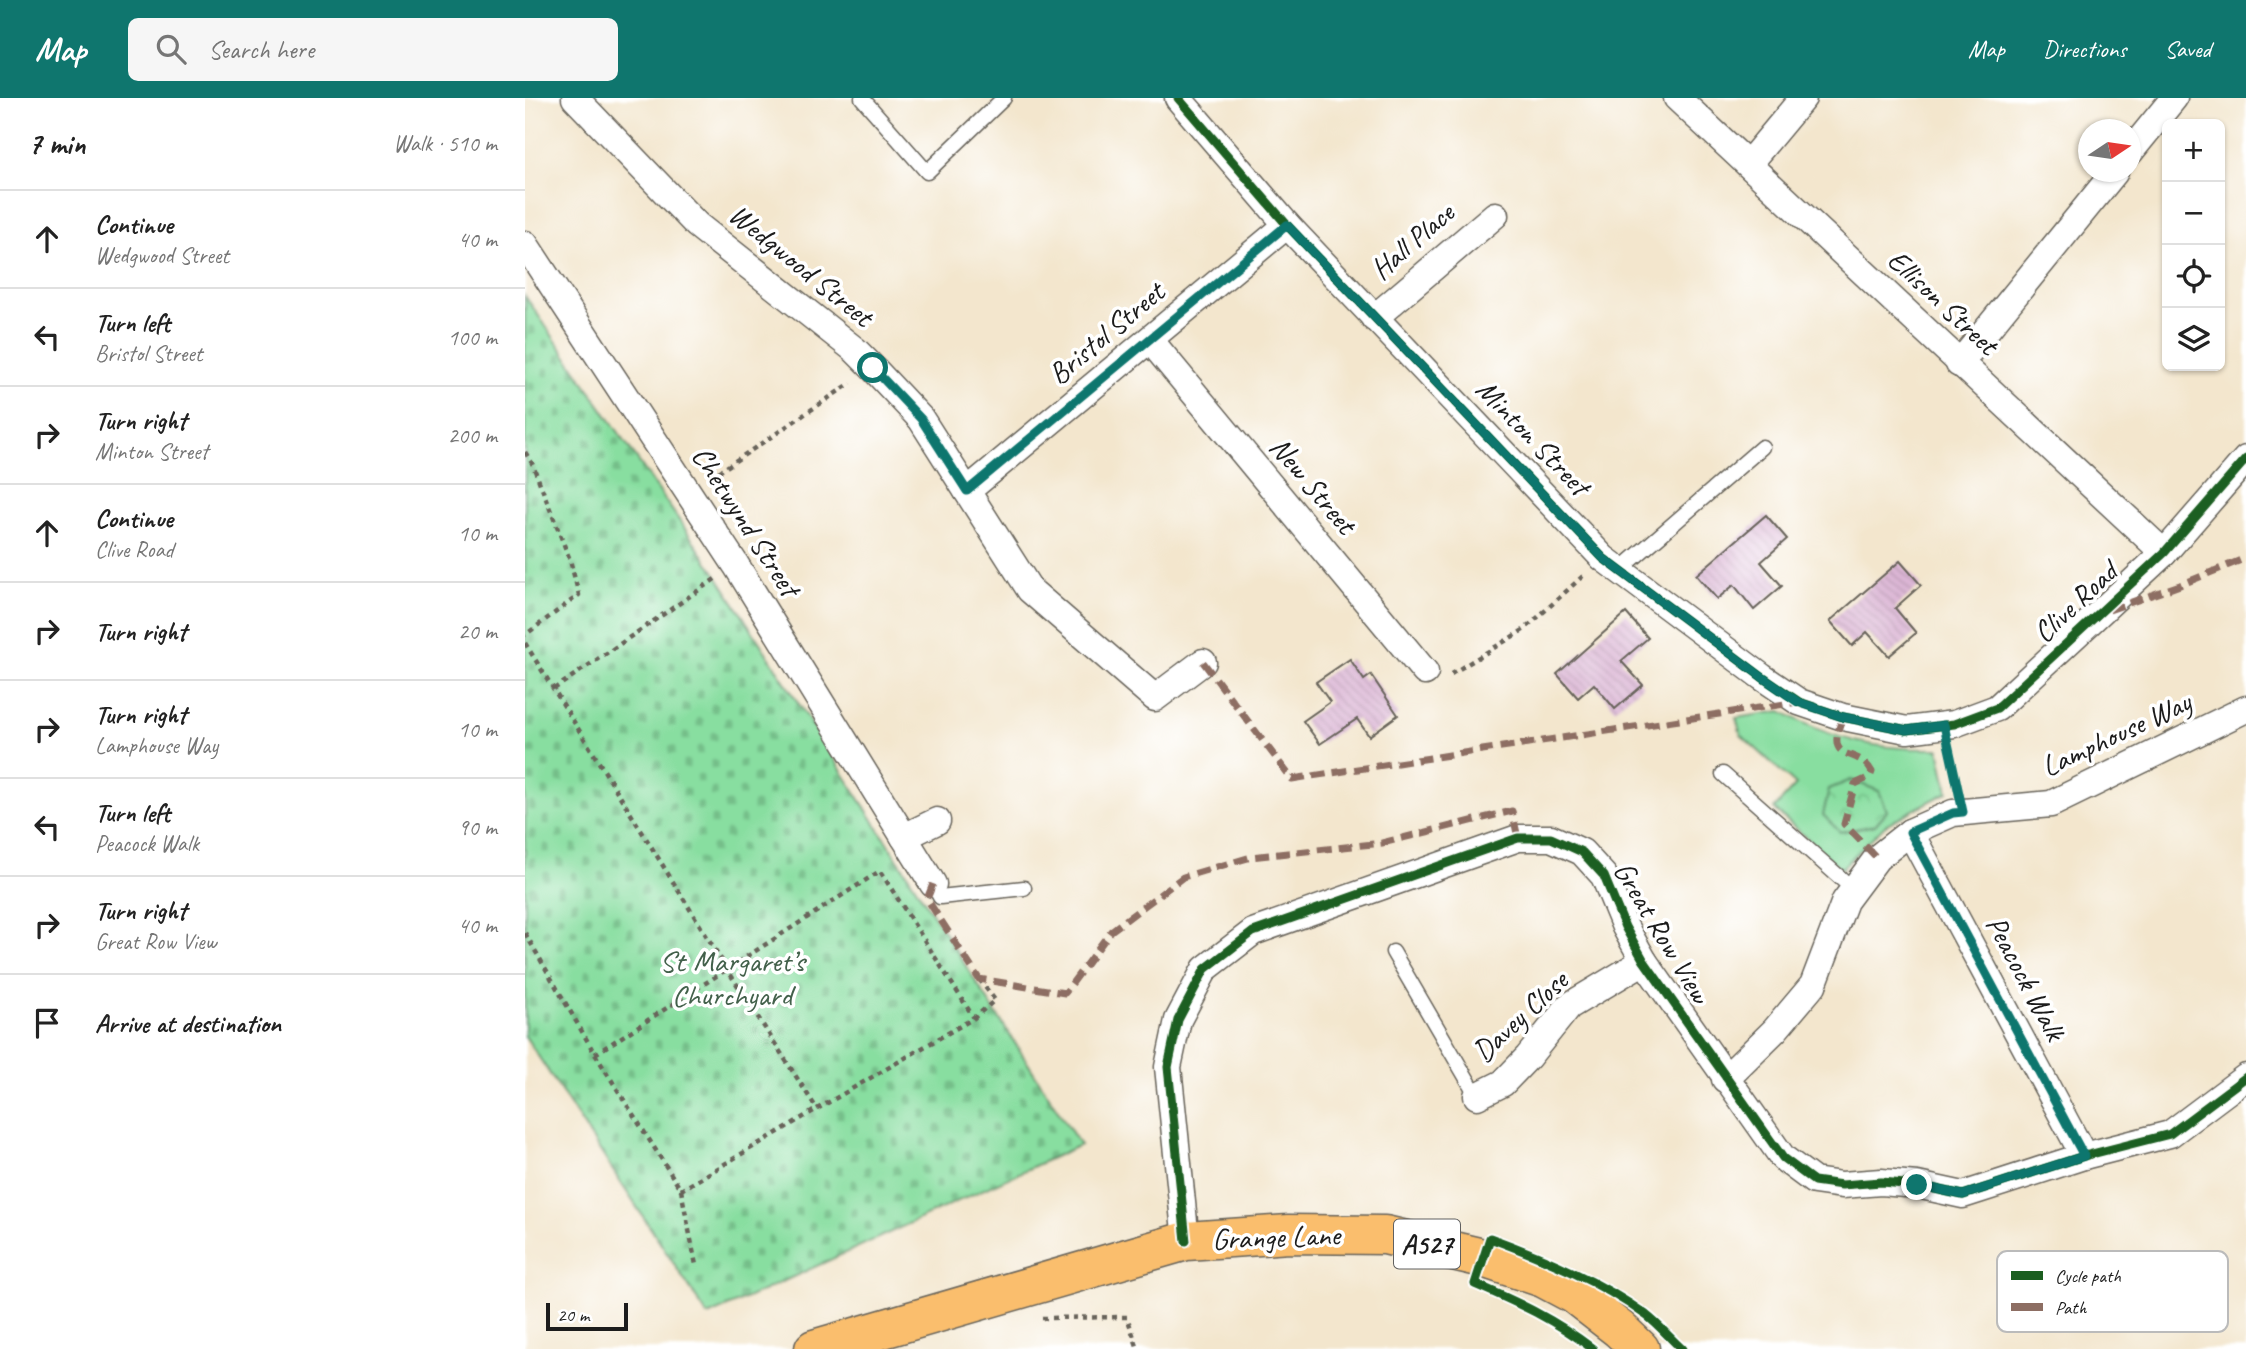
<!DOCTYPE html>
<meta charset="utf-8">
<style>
body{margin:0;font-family:Caveat,sans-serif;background:#f6f6f6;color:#222}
.controls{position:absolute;right:21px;top:21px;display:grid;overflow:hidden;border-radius:10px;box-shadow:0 2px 5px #0004}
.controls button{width:63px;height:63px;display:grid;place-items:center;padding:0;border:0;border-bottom:2px solid #e0e0e0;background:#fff;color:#222;font:35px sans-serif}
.compass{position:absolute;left:1553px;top:21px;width:63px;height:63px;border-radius:50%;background:#fff;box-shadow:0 2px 5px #0004;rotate:77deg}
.scale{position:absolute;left:21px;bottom:18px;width:82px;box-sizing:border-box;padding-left:7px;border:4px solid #1c1c1c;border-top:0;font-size:19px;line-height:24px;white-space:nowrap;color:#1c1c1c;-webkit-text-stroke:5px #fff;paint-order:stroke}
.stop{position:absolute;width:21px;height:21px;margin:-16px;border:5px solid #0f766e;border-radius:50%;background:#fff}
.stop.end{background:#0f766e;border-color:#fff;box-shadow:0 2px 7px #0008}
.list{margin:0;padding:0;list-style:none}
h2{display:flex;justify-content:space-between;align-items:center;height:91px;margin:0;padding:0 28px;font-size:30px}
h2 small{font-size:23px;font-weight:400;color:#767676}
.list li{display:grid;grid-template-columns:46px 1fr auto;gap:21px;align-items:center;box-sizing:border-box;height:98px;padding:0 28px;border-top:2px solid #e0e0e0}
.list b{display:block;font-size:26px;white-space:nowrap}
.list p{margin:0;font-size:23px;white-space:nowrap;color:#767676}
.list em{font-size:23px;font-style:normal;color:#767676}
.icon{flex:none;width:38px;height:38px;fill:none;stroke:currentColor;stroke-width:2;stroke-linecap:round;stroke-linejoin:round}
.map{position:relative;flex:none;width:1721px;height:1251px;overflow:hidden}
header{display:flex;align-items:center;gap:42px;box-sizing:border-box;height:98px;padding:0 35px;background:#0f766e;color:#fff}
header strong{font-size:33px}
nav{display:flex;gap:38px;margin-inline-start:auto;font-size:24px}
.search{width:490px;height:63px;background:#f6f6f6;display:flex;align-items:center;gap:18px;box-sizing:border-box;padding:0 24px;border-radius:10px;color:#767676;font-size:26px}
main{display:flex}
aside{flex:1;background:#fff}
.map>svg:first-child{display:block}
.grass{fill:#88dea0;stroke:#527d5e;stroke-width:2}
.cemetery{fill:url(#cemetery-stones);stroke:#527d5e;stroke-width:2}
.park{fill:url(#park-crowns);stroke:#527d5e;stroke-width:2}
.building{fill:url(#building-back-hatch)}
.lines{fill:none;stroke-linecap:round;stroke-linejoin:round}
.service-casing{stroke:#67635a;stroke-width:17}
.minor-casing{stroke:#67635a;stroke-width:29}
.trunk-casing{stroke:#67635a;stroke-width:41}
.path{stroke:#67635a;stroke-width:4.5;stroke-dasharray:5 5;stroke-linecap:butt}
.service{stroke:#fff;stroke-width:14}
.minor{stroke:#fff;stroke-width:26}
.trunk{stroke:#fabe6d;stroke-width:38}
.quiet{stroke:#8d6e63;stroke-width:7;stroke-dasharray:14 7;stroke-linecap:butt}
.cycleway-casing{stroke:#fff;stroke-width:13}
.cycleway{stroke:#1b5e20;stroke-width:9}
.route{stroke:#0f766e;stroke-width:9}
.labels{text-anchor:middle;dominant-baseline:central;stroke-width:7;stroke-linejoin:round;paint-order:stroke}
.shield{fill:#fff;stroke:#606060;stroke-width:2}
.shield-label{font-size:28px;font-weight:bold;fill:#1c1c1c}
.street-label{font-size:30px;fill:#1c1c1c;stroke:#fff}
.park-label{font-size:30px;fill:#42604a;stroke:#fff}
.key{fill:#fff;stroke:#bbb;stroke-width:2}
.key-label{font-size:19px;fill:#1c1c1c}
</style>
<header>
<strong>Map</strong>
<div class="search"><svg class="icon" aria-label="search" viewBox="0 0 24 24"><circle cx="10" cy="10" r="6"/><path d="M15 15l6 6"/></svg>Search here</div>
<nav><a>Map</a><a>Directions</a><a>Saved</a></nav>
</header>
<main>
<aside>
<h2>7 min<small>Walk · 510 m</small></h2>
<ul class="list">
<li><svg class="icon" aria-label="ahead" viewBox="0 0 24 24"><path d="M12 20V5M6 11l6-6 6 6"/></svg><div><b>Continue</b><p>Wedgwood Street</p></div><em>40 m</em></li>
<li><svg class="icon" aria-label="left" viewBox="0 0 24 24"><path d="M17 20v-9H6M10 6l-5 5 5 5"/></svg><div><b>Turn left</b><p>Bristol Street</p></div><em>100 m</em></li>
<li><svg class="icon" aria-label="right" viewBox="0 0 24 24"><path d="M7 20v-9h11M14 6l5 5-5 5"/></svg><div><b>Turn right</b><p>Minton Street</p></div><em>200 m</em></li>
<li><svg class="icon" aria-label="ahead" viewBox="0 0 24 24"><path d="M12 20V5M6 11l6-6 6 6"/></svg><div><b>Continue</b><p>Clive Road</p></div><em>10 m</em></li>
<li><svg class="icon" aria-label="right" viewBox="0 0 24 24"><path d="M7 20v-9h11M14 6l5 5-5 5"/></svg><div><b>Turn right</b></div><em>20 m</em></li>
<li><svg class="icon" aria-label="right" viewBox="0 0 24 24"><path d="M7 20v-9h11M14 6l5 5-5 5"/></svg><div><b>Turn right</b><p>Lamphouse Way</p></div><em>10 m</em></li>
<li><svg class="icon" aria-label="left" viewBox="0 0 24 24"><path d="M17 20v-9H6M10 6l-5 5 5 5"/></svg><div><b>Turn left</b><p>Peacock Walk</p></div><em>90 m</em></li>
<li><svg class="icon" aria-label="right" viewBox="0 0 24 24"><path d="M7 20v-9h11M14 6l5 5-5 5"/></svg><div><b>Turn right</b><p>Great Row View</p></div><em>40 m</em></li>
<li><svg class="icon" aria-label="arrive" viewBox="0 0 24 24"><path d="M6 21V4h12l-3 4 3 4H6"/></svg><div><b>Arrive at destination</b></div></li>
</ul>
</aside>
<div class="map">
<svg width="1721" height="1251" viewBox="0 0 1721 1251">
<defs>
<pattern id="cemetery-stones" width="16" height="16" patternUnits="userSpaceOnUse" patternTransform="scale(1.75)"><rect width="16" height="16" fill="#88dea0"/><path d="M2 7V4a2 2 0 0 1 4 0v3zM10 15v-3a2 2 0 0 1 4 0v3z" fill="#75be89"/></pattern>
<pattern id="park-crowns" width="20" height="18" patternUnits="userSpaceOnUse" patternTransform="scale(1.75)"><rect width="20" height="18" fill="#88dea0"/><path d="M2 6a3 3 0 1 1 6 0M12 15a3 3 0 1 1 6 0" fill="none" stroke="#75be89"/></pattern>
<pattern id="building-back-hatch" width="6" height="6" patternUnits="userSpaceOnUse" patternTransform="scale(1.75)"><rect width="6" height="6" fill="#dcb6d5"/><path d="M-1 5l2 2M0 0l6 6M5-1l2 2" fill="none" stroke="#bc9cb6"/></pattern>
</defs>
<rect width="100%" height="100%" fill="#fff"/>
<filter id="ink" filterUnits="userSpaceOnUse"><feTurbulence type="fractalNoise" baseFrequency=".0143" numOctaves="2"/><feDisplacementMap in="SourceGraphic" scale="14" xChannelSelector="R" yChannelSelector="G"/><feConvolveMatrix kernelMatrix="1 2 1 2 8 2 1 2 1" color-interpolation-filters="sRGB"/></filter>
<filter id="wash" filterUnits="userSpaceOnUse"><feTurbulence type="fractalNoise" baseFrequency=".00686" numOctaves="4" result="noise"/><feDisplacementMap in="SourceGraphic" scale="28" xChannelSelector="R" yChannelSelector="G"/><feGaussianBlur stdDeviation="1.57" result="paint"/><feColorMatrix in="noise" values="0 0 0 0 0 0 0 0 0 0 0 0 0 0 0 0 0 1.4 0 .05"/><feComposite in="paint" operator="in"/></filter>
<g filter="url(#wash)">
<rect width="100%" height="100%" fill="#f3e6cd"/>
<!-- grass -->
<path class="grass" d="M1256,613C1308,643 1354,652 1414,651L1423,694L1360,727L1316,771L1249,711L1271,687L1216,637L1211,620Z"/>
<!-- cemetery -->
<polygon class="cemetery" points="0,198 193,479 555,1047 183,1218 0,938"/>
<!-- park -->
<polygon class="park" points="1326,682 1354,693 1362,713 1350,727 1315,734 1298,717 1304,691"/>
<g id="blocks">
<!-- building -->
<g class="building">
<polygon points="1241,417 1262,441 1236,464 1257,488 1229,512 1209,487 1192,501 1171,477"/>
<polygon points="1375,463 1396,487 1370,510 1391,535 1364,558 1342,534 1327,548 1305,523"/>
<polygon points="1101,515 1123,540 1096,563 1118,587 1090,611 1069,586 1053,600 1032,576"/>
<polygon points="825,561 839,582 846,577 873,617 844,638 832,621 795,646 778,623 805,604 791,584"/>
</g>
</g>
</g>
<g filter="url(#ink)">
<use href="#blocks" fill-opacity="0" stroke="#67635a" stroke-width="2"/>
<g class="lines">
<!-- service casing -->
<g class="service-casing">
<g id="service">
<polyline points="337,0 402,74 479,0"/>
<polyline points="1095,472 1237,349"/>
<polyline points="1198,676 1328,791"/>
<polyline points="408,786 415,799 499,790"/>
<polyline points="868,854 952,998"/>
</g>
</g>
<!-- minor casing -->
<g class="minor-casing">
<g id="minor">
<polyline points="50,0 172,127 330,252 348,270 396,321 505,492 630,600 678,564"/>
<polyline points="653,0 762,127 1078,460 1237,579 1274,604 1318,619 1382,632 1429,626 1472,610 1639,455 1721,361"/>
<polyline points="1152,0 1639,455"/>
<polyline points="1605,54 1649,0"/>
<polyline points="1223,66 1278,0"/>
<polyline points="0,146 211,467 408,786"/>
<polyline points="849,220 970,117"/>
<polyline points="625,242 900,574"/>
<polyline points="1434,266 1590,74"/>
<polyline points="442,393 762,127"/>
<polyline points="1385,734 1559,1058"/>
<polyline points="379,739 412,723"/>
<polyline points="1200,981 1250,932 1288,887 1320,803 1352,760 1385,734 1428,715 1526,706 1721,611"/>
<polyline points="952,998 978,985 1003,959 1044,908 1119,863"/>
<polyline points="661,1143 643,969 653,922 680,871 728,834 993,740 1026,740 1057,754 1079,778 1100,829 1119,863 1258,1060 1289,1083 1317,1087 1356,1084 1392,1087 1438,1097 1559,1058 1645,1036 1721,979"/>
</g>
</g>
<!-- trunk casing -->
<g class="trunk-casing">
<polyline id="trunk" points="289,1251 661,1143 764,1136 860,1137 958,1160 1018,1180 1050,1197 1094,1231 1115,1251"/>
</g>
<!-- path -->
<g class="path">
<polyline points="0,354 7,365 45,462 54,497 0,537"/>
<polyline points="185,380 326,285"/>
<polyline points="0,545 202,871 292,1011 449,920 470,902 454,881"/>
<polyline points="926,576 1000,531 1059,477"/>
<polyline points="29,591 190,481"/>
<polyline points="1425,652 1432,688"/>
<polyline points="0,835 70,956 156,1092 292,1011"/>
<polyline points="70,956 355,773 449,920"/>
<polyline points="156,1092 171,1167"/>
<polyline points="517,1220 602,1219 613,1251"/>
</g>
<!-- service -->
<use href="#service" class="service"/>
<!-- minor -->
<use href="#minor" class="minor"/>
<!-- trunk -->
<use href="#trunk" class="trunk"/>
<!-- quiet -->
<g class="quiet">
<polyline points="1584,512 1655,487 1721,460"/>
<polyline points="678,564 767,681 1273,604"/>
<path d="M1318,619C1298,669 1332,646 1347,674L1345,679L1330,686L1319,726L1352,760"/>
<polyline points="408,786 402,801 454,881 540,895 586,833 658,779 726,759 857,745 987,713 993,740"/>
</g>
<!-- cycleway casing -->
<g class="cycleway-casing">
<g id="cycleway">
<polyline points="653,0 762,127 1078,460 1237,579 1274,604 1318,619 1382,632 1429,626 1472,610 1639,455 1721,361"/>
<polyline points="661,1143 643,969 653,922 680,871 728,834 993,740 1026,740 1057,754 1079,778 1100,829 1119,863 1258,1060 1289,1083 1317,1087 1356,1084 1392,1087 1438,1097 1559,1058 1645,1036 1721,979"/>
<path d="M1068,1251C1029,1221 994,1205 950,1186L965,1140C1019,1160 1074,1183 1121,1217C1134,1227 1145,1240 1157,1251"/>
</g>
</g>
<!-- cycleway -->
<use href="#cycleway" class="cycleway"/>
</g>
</g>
<g class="lines" filter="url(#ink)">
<!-- route -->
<polyline class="route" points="348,270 396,321 442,393 762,127 1078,460 1237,579 1273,604 1318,619 1382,632 1419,627 1438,714 1428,715 1385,734 1559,1058 1438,1097 1392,1087"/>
</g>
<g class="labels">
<!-- shield labels -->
<rect class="shield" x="869" y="1121.5" width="66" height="49" rx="5"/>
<g class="shield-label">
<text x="902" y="1146">A527</text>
</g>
<!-- street labels -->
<g class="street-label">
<text transform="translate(887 143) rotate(-41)">Hall Place</text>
<text transform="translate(276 167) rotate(39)">Wedgwood Street</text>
<text transform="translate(1418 204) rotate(43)">Ellison Street</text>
<text transform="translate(581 235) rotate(-40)">Bristol Street</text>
<text transform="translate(1008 339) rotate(46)">Minton Street</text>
<text transform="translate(788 387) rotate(50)">New Street</text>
<text transform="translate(221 423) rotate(57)">Chetwynd Street</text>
<text transform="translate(1550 504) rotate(-43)">Clive Road</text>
<text transform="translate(1591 636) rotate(-25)">Lamphouse Way</text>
<text transform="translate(1137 834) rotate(59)">Great Row View</text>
<text transform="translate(1501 880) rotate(62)">Peacock Walk</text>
<text transform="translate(995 918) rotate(-43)">Davey Close</text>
<text transform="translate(751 1139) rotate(-2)">Grange Lane</text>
</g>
<!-- park labels -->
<g class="park-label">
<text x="207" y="863">St Margaret’s<tspan x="207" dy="34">Churchyard</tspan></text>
</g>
</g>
<!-- legend -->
<rect x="1472" y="1153" width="231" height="81" rx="10" class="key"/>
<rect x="1486" y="1173" width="32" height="9" fill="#1b5e20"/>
<rect x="1486" y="1205" width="32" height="8" fill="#8d6e63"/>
<g class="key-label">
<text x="1530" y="1184">Cycle path</text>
<text x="1530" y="1216">Path</text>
</g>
</svg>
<div class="controls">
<button>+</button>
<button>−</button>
<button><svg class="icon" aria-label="locate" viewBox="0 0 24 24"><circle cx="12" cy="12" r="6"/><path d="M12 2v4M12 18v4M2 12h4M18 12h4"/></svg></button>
<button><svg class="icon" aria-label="layers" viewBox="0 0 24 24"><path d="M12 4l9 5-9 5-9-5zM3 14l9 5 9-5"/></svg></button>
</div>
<svg class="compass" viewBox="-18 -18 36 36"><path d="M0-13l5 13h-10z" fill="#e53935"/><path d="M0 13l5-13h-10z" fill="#767676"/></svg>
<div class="scale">20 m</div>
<div class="stop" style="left:348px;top:270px"></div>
<div class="stop end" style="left:1392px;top:1087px"></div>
</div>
</main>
